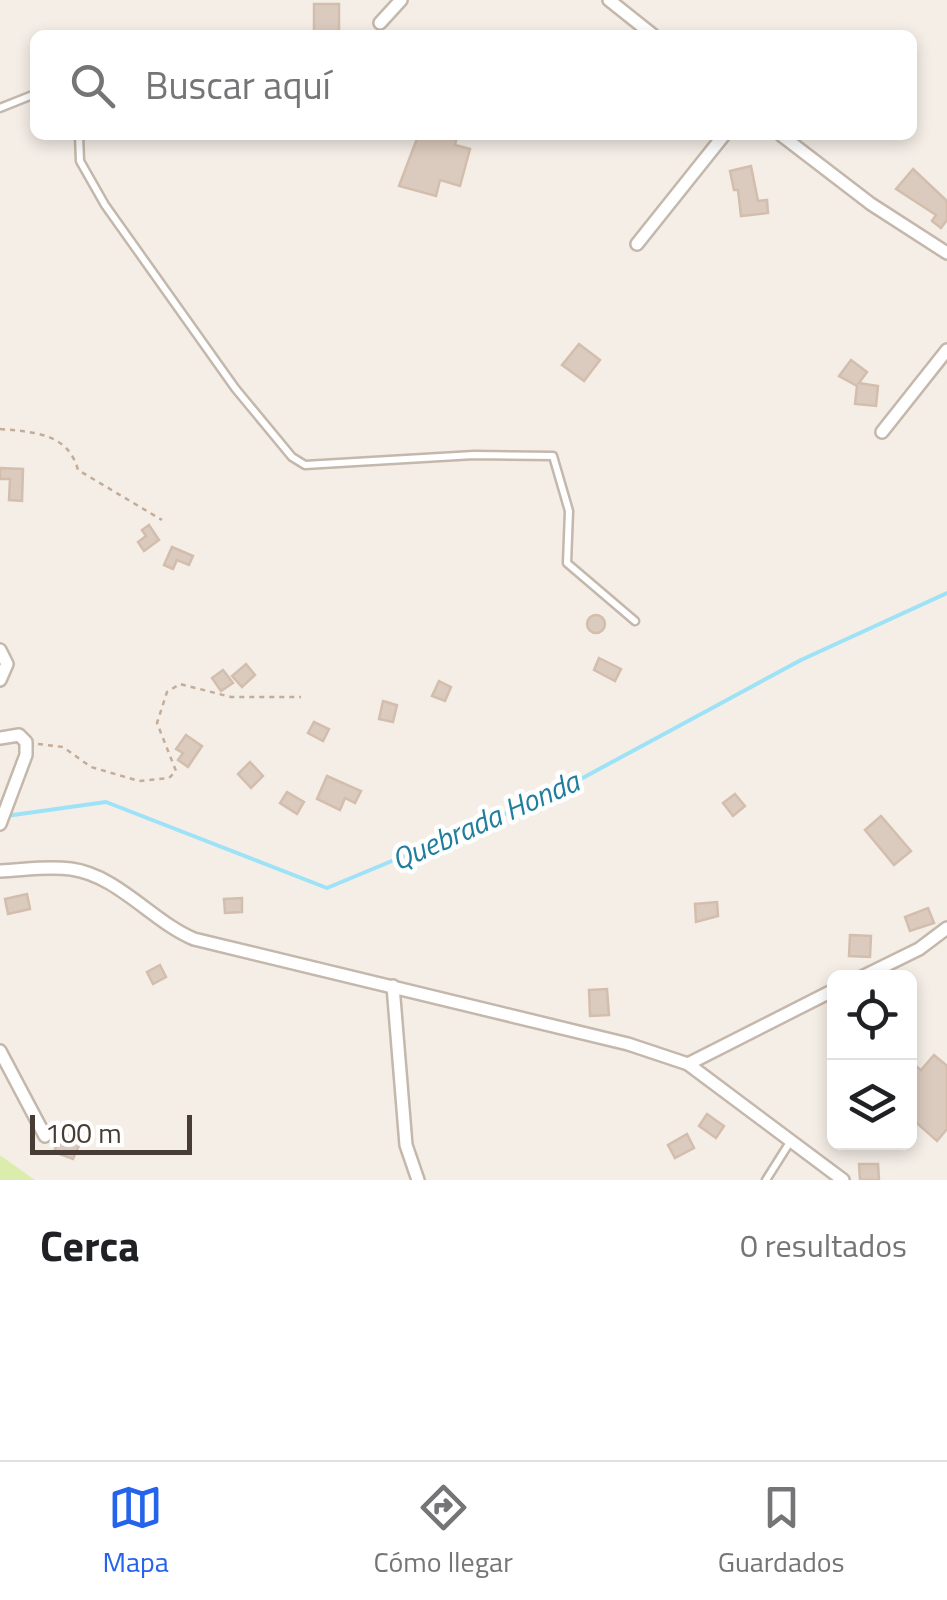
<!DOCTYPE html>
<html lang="es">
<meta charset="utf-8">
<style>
body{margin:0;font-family:"Titillium Web",sans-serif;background:#f6f6f6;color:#202124}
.controls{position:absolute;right:30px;bottom:30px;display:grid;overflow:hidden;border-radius:15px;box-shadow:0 5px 15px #0003}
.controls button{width:90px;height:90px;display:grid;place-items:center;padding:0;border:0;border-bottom:2px solid #e0e0e0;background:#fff;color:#202124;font:50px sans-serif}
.scale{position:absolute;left:30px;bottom:25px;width:162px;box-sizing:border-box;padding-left:10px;border:5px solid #483d35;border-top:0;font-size:28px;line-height:35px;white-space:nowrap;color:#483d35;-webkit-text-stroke:8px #fff;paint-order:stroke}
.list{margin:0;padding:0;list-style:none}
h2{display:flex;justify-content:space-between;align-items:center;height:130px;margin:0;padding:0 40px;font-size:42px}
h2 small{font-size:32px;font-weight:400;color:#757577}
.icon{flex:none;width:55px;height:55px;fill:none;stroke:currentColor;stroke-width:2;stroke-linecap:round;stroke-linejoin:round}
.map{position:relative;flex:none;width:947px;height:1180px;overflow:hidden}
.search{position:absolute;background:#fff;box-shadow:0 5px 15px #0003;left:30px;right:30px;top:30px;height:110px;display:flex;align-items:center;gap:25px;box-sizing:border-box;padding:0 35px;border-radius:15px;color:#757577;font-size:38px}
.sheet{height:280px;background:#fff}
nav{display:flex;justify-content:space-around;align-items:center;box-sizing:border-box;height:140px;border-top:2px solid #e0e0e0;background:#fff;font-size:28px;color:#757577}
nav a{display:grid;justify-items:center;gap:5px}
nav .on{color:#2563eb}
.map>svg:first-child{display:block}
.green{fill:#dbedac}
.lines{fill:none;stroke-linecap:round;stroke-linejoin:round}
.stream{stroke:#9de2f7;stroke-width:4}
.building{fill:#dbcabe;stroke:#d3bead;stroke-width:2.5}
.service-casing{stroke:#c4b7ab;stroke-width:11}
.minor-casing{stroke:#c4b7ab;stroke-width:16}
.path{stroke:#c4ad98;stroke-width:2.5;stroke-dasharray:5 5;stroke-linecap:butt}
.service{stroke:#fff;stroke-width:6}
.minor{stroke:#fff;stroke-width:11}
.labels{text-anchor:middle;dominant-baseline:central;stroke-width:9;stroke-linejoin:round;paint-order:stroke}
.water-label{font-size:30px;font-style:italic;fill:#207e9c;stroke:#fff}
</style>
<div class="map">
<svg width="947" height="1180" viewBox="0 0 947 1180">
<rect width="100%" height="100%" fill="#f5eee7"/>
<!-- green -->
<polygon class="green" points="0,1156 1,1156 35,1180 0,1180"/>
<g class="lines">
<!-- stream -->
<polyline class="stream" points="6,816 106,802 327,888 553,794 801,660 947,593"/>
</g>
<!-- building -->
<g class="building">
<rect x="314" y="4" width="25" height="30"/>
<polygon points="427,135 457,137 455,145 470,149 460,186 440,180 436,196 399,186 418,136"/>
<polygon points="751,166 758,201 767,200 768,213 741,216 738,190 734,190 730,171"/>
<polygon points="913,169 947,201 947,220 941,228 932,221 936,215 896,189"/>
<polygon points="579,344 600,360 584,381 562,365"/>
<polygon points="851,360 867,372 859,383 878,386 876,406 855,404 857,386 839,376"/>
<polygon points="0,468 23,469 22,501 9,500 10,479 0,479"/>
<polygon points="149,525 159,540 144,551 138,542 146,536 142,530"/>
<polygon points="172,547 193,556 189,565 177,560 173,569 164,565"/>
<circle cx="596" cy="624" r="9"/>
<polygon points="599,658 621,669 615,681 594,670"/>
<polygon points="246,664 255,675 242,687 232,676"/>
<polygon points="223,670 233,683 221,691 212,678"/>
<polygon points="439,681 451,687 445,701 432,696"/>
<polygon points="383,701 397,705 393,722 379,719"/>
<polygon points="314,722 329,729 323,741 308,733"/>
<polygon points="186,735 202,746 188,767 178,760 183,753 176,749"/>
<polygon points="250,762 263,776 251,788 238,774"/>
<polygon points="327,776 361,791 355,803 345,798 340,810 317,799"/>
<polygon points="287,792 304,802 297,814 280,803"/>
<polygon points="735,794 745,806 733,816 723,803"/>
<polygon points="881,816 911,851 894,865 865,830"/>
<polygon points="27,894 30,909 8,914 5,899"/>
<polygon points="242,898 242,912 225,913 224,899"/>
<polygon points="717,902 718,916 696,922 695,904"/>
<polygon points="928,908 934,923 910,931 905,917"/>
<polygon points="850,935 871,936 870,957 849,956"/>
<polygon points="160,965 166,977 153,984 147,972"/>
<polygon points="607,989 609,1015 590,1016 589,990"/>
<polygon points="934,1055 947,1066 947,1129 937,1141 910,1117 910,1062 921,1070"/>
<polygon points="707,1114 724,1126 716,1138 699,1126"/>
<polygon points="61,1133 81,1141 73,1159 54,1152"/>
<polygon points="687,1134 694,1148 675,1158 668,1145"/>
<polygon points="859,1164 878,1164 879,1180 860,1180"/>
</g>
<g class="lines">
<!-- service casing -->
<g class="service-casing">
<g id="service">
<polyline points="0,108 35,94"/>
<polyline points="79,135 80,161 105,205 235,388 292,457 305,465 474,455 553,456 569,511 567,563 635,621"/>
<polyline points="766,1180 790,1142"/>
</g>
</g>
<!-- minor casing -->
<g class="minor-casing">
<g id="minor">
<polyline points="609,0 653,35"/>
<polyline points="380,23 401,0"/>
<polyline points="781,135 871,204 947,253"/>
<polyline points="637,244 724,135"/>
<polyline points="882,432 947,350"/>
<polyline points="0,650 7,664 0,680"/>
<polyline points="0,738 19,735 26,742 26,755 0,824"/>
<path d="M0,871C24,870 47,866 71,869C117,875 153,922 194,939L628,1044L688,1064L843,1180"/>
<polyline points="860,978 919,949 947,928"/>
<polyline points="393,986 406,1145 418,1180"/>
<polyline points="0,1051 45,1136"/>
<polyline points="688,1064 834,990"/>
</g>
</g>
<!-- path -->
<g class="path">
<path d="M0,429C34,432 68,433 78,470L162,520"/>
<polyline points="38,744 63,747 91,767 139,781 169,778 176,771 157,723 167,692 180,684 231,697 301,697"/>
</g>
<!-- service -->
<use href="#service" class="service"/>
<!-- minor -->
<use href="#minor" class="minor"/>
</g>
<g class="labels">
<!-- water labels -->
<g class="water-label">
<text transform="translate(485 820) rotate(-24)">Quebrada Honda</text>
</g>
</g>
</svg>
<div class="controls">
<button><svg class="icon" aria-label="locate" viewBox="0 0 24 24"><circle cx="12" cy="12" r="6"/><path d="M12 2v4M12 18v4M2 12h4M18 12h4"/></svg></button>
<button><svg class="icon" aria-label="layers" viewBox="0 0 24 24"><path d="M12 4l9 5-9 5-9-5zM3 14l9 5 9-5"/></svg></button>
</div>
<div class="scale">100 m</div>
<div class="search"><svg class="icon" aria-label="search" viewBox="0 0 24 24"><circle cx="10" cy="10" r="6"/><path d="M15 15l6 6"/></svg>Buscar aquí</div>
</div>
<section class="sheet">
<h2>Cerca<small>0 resultados</small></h2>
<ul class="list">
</ul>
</section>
<nav>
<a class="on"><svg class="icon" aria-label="map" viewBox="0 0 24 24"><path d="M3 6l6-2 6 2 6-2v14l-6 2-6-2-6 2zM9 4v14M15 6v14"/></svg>Mapa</a>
<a><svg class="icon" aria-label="directions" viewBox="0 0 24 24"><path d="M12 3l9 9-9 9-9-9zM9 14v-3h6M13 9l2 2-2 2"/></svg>Cómo llegar</a>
<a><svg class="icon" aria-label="saved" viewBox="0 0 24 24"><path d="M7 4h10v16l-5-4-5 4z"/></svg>Guardados</a>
</nav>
